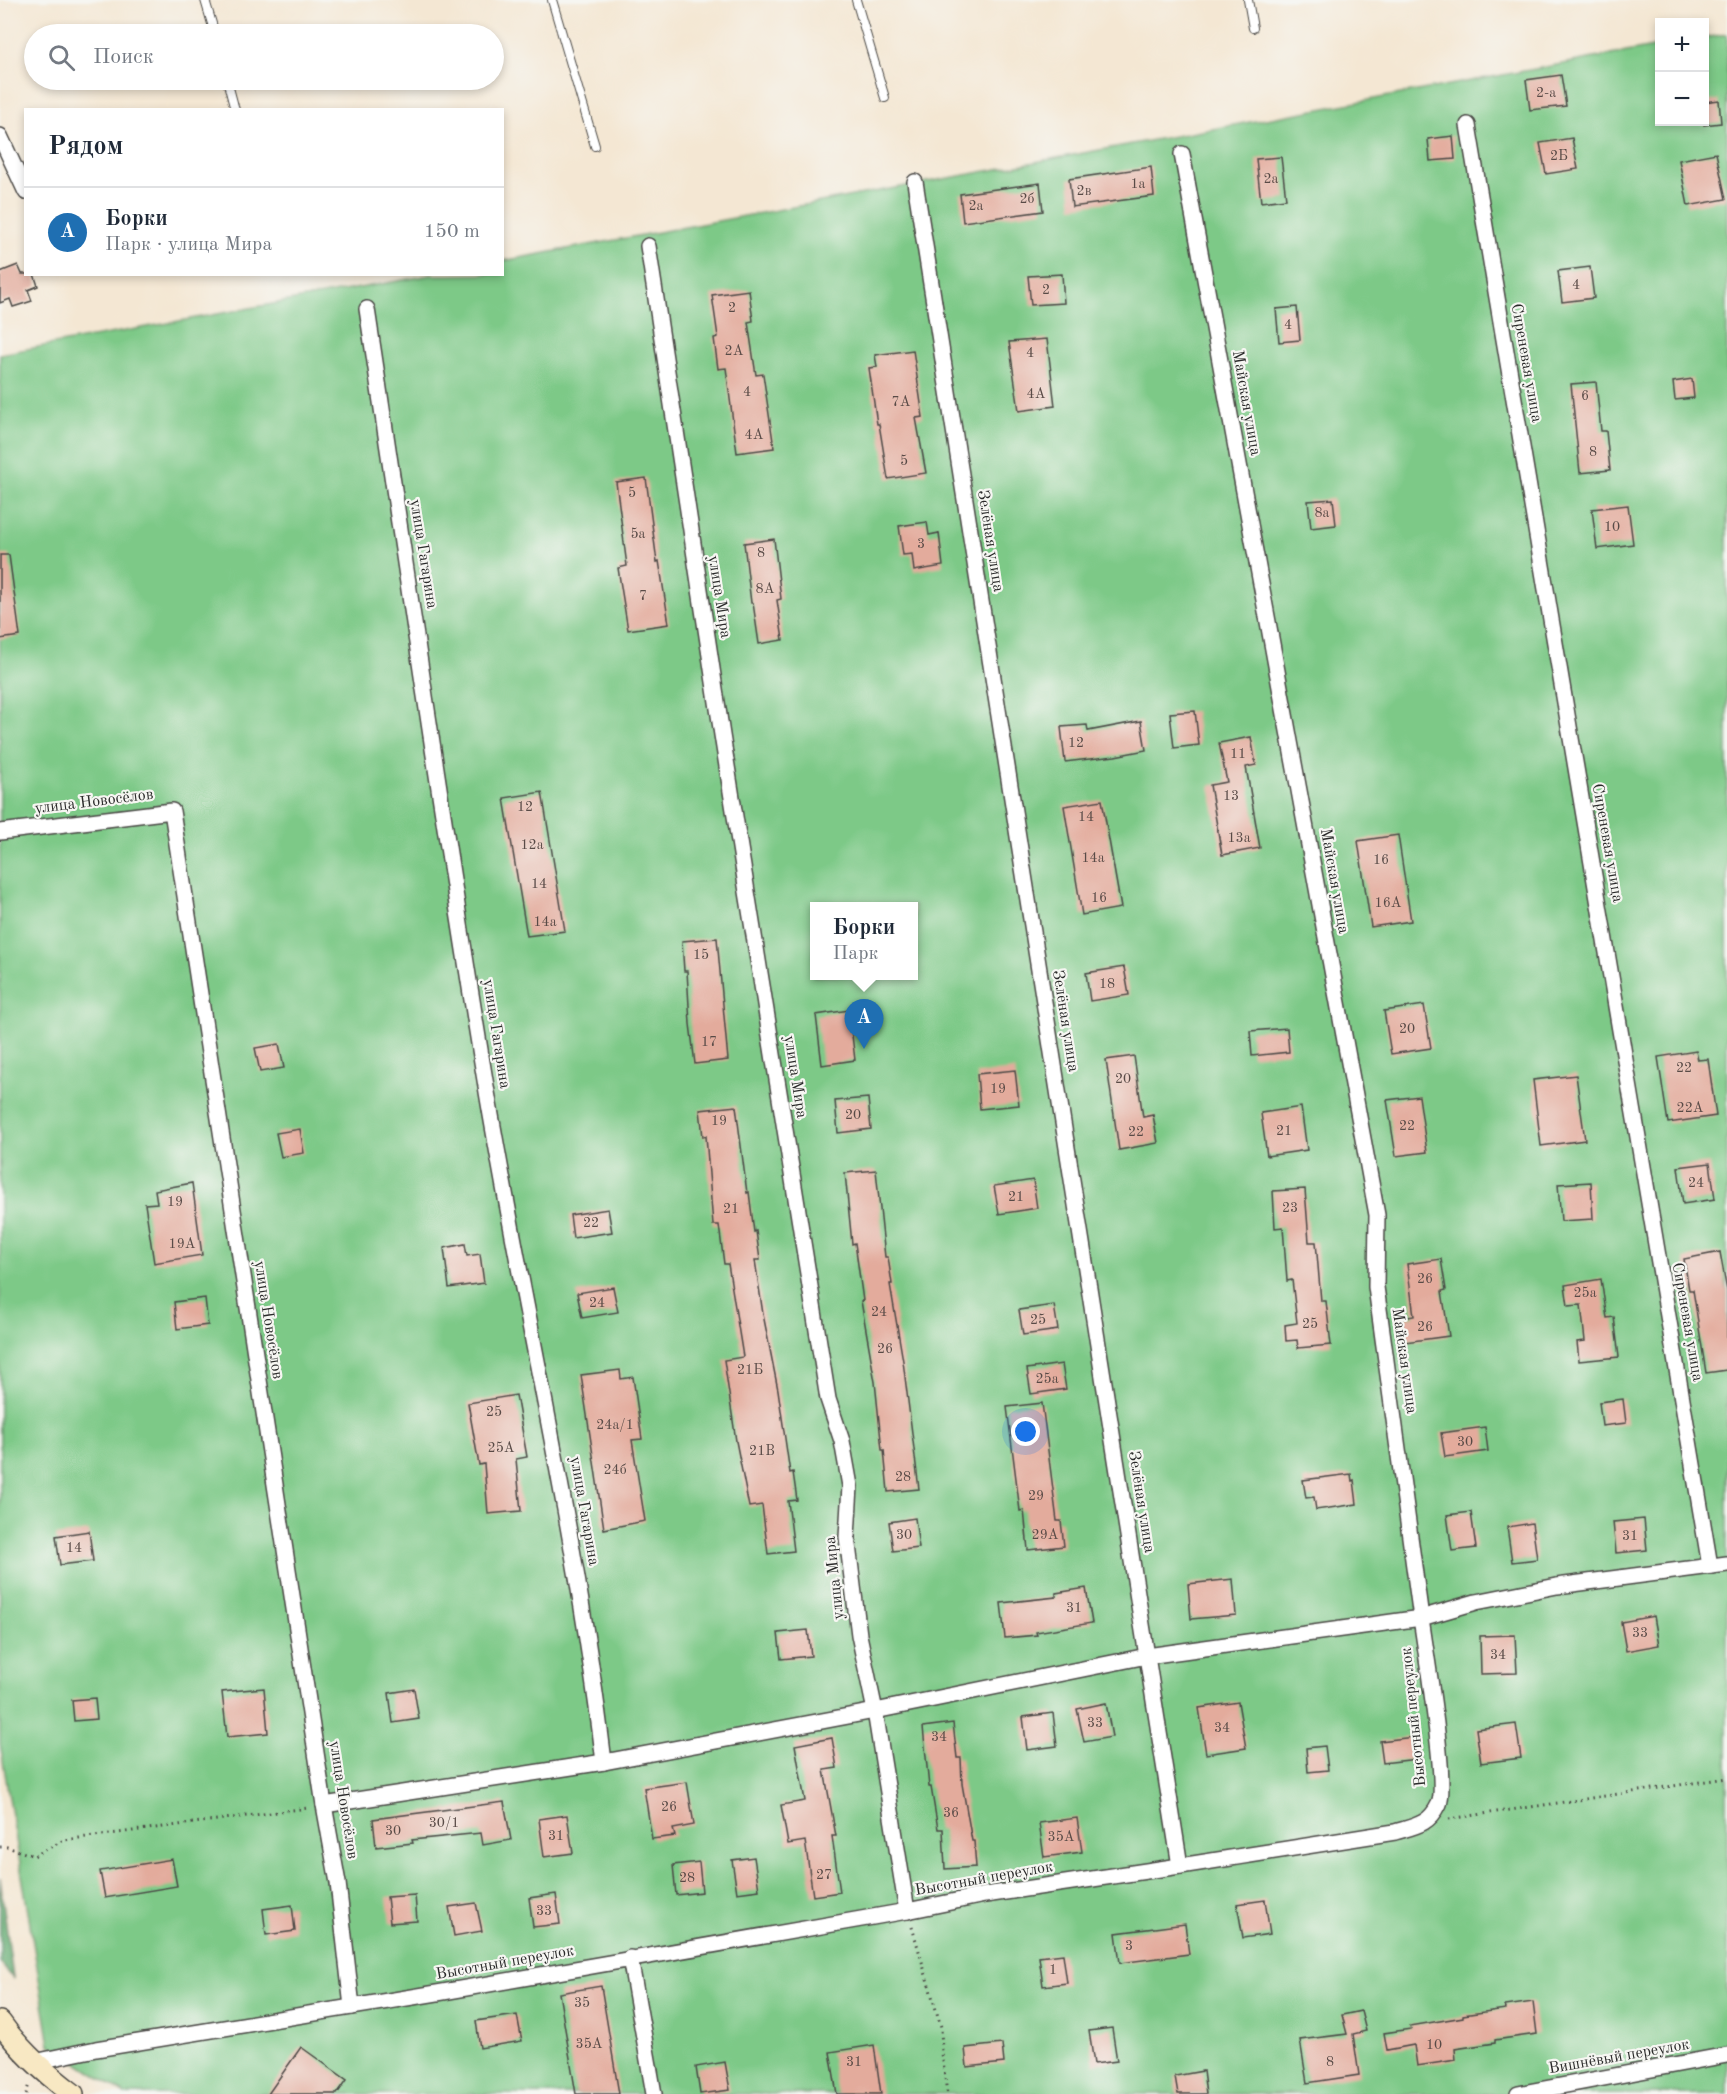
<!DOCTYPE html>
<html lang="ru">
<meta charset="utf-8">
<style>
body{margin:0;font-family:"Old Standard TT",serif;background:#f6f6f7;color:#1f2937}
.controls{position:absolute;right:18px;top:18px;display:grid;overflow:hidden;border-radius:0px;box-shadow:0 3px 9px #0003}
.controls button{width:54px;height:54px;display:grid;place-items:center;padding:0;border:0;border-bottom:2px solid #e0e1e3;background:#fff;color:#1f2937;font:30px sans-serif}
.you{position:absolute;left:1026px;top:1432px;width:21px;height:21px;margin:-15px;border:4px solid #fff;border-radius:50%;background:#1a73e8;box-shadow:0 0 0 9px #1a73e833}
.badge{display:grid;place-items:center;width:39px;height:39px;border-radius:50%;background:#1f6fb2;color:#fff;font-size:20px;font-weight:700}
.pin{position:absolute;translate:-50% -50px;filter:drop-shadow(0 2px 3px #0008)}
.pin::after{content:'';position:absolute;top:32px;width:21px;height:18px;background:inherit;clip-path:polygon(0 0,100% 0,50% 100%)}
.popup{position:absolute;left:810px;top:902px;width:108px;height:78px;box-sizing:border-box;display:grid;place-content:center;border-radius:0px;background:#fff;filter:drop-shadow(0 2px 4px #0005);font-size:20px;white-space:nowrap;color:#747a83}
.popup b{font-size:22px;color:#1f2937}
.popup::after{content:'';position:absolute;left:50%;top:100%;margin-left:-12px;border:12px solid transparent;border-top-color:#fff}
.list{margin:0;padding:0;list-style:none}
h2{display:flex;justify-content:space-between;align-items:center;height:78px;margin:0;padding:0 24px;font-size:26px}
h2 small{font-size:20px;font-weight:400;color:#747a83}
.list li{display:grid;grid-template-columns:39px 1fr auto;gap:18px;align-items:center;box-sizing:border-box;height:90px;padding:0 24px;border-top:2px solid #e0e1e3}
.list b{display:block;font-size:22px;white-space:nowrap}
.list p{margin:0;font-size:20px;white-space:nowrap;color:#747a83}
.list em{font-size:20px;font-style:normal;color:#747a83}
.icon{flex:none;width:33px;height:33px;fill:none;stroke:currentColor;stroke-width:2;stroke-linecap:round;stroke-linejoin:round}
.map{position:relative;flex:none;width:1727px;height:2094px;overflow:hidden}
.search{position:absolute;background:#fff;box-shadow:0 3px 9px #0003;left:24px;top:24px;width:480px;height:66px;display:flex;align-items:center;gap:15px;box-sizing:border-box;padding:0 21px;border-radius:33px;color:#747a83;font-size:22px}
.panel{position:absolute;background:#fff;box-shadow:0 3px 9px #0003;left:24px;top:108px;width:480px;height:168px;border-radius:0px}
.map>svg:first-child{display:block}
.green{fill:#7dc987;stroke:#547a59;stroke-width:1.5;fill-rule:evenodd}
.forest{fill:#66ad74;stroke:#486c50;stroke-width:1.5}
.building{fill:#e3ab9c}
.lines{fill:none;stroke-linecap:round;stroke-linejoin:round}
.lane-casing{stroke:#494744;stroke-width:10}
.street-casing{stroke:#494744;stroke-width:18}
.secondary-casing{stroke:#494744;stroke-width:24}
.path{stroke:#494744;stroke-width:3;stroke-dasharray:1.5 4.5;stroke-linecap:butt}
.lane{stroke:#fff;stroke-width:8}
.street{stroke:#fff;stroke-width:15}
.secondary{stroke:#f8e8c3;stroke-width:21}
.labels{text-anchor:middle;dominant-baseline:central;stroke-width:4.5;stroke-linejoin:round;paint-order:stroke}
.number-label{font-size:14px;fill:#594b47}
.street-label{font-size:16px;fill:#2b2b2b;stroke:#f6f6f2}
</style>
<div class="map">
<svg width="1727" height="2094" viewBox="0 0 1727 2094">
<rect width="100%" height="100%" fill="#f6f6f2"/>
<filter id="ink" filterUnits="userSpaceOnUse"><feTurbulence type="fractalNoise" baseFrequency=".0167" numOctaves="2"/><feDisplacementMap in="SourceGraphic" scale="12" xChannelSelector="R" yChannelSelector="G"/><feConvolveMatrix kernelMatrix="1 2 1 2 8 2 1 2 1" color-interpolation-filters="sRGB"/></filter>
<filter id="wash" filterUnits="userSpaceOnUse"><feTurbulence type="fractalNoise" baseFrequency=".008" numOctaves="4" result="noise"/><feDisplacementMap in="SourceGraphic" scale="24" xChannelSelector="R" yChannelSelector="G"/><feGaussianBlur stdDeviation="1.35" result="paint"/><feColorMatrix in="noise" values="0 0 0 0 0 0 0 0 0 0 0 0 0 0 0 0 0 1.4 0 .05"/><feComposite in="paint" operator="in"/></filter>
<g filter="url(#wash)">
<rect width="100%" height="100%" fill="#f4e7d3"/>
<!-- green -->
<path class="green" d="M1727,34V2094H125L50,2045L0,1743V354L430,275L502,274L503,261L1659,46L1660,122H1704L1705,38ZM814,906H914V976H814Z"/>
<!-- forest -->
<polygon class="forest" points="0,1878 13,1978 0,1963"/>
<g id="blocks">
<!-- building -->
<g class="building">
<polygon points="1561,75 1566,106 1530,110 1526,80"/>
<polygon points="1719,100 1721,123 1704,125 1704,102"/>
<polygon points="1453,136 1455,159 1430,161 1428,139"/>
<polygon points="1572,138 1578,169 1546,174 1540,143"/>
<polygon points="1716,153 1726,199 1688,206 1679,160"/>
<polygon points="1281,157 1286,199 1261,202 1256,159"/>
<polygon points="1151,167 1154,196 1072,207 1069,179"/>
<polygon points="1040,183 1043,211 963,222 960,194"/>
<polygon points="18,265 22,274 34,274 38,286 28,290 32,301 13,307 10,299 0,303 0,272"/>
<polygon points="1590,267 1594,298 1562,302 1558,271"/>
<polygon points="1062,274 1064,303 1031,305 1028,276"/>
<polygon points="749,290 753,321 748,322 756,375 763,374 774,448 737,453 726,368 718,369 714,338 718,337 712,295"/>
<polygon points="1297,307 1300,340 1279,342 1276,309"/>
<polygon points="1047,339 1055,406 1019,411 1009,342"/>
<polygon points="913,350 923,417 916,418 926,473 888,479 879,424 877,424 869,368 877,367 875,355"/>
<polygon points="1692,379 1694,398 1675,400 1673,382"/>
<polygon points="1596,382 1601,431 1606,431 1610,470 1580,473 1571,384"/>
<polygon points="646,478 657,562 659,561 669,624 628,630 618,568 627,566 616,482"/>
<polygon points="1333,499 1336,525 1311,528 1308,501"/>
<polygon points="1628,505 1633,544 1597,549 1592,509"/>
<polygon points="927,522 929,535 939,533 943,566 914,571 912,554 903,555 899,526"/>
<polygon points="774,539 781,599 777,600 783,640 759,644 753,603 751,603 744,543"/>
<polygon points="0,555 9,555 20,636 0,639"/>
<polygon points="1195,711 1199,745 1174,748 1170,713"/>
<polygon points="1141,721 1146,750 1115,756 1065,762 1061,727 1087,725 1088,731"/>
<polygon points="1251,737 1256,765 1246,767 1260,848 1222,855 1210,785 1227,782 1219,743"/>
<polygon points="542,792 565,931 527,936 504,798"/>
<polygon points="1102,800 1121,908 1082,915 1064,806"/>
<polygon points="1398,835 1411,921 1371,927 1358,841"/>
<polygon points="717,938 728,1060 695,1064 690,1024 687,971 684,971 682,941"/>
<polygon points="1124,967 1129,995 1090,1001 1086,973"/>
<polygon points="1424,1005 1431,1048 1391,1054 1384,1011"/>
<polygon points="849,1010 855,1060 822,1065 816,1015"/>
<polygon points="1287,1028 1289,1052 1252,1056 1250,1031"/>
<polygon points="279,1044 284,1068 260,1072 255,1048"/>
<polygon points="1696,1051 1698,1060 1708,1059 1716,1116 1668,1123 1658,1057"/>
<polygon points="1134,1056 1143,1117 1153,1115 1158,1143 1119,1150 1106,1060"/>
<polygon points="1015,1070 1019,1105 980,1109 977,1074"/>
<polygon points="1576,1075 1585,1140 1541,1146 1533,1080"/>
<polygon points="1419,1096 1427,1152 1396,1156 1387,1100"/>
<polygon points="868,1098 871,1129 838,1133 835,1101"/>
<polygon points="736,1106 747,1193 749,1192 754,1232 756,1231 760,1260 755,1260 763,1314 778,1390 790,1473 793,1472 797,1500 788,1501 794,1551 768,1554 762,1505 749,1507 736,1441 724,1360 743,1357 728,1264 724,1264 719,1225 713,1225 706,1136 703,1137 700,1110"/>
<polygon points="1301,1107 1307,1150 1267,1156 1261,1113"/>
<polygon points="300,1129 304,1153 281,1157 276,1133"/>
<polygon points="1710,1163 1715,1199 1683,1204 1678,1167"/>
<polygon points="876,1170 885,1257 888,1257 892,1284 890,1284 903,1361 919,1489 888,1492 884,1450 882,1450 875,1382 861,1301 863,1301 855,1243 852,1244 845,1173"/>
<polygon points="1033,1180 1037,1208 999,1214 994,1186"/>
<polygon points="1591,1182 1593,1219 1561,1221 1558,1184"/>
<polygon points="192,1183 202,1255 154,1263 145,1204 157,1203 155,1190"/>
<polygon points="1305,1189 1309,1242 1316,1242 1321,1301 1326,1301 1331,1345 1298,1348 1297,1340 1286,1341 1285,1325 1297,1323 1292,1280 1287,1281 1283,1227 1275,1228 1273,1191"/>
<polygon points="608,1209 612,1232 573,1238 570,1215"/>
<polygon points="465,1244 467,1256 480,1254 484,1283 449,1288 444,1248"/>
<polygon points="1720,1252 1727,1291 1727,1370 1706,1373 1693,1290 1689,1290 1684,1259"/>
<polygon points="1441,1259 1446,1290 1442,1291 1449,1336 1405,1342 1402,1318 1414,1316 1407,1264"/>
<polygon points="1601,1279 1607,1318 1614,1317 1619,1357 1579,1361 1577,1342 1585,1341 1581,1305 1568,1306 1565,1285"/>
<polygon points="613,1287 618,1312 582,1318 577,1293"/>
<polygon points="205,1298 208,1325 177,1329 174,1302"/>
<polygon points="1054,1305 1058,1330 1023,1335 1019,1310"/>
<polygon points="1062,1364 1066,1389 1031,1394 1027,1369"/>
<polygon points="620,1370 621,1379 633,1377 642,1439 632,1440 645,1521 604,1529 581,1375"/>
<polygon points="516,1395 527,1457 516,1459 521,1511 488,1514 484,1464 479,1465 468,1403"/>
<polygon points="1623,1399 1626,1423 1602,1426 1599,1402"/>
<polygon points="1042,1403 1057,1521 1061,1521 1064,1546 1028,1550 1024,1510 1020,1511 1007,1407"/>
<polygon points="1485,1427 1488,1451 1445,1457 1441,1433"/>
<polygon points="1351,1474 1352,1481 1354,1480 1357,1504 1316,1510 1314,1497 1306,1498 1303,1480"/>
<polygon points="1471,1512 1476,1548 1452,1551 1447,1515"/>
<polygon points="915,1518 919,1548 893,1551 889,1522"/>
<polygon points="1644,1519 1647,1550 1616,1553 1613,1522"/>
<polygon points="1532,1523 1537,1559 1512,1562 1507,1527"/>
<polygon points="89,1531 93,1561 60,1565 56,1536"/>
<polygon points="1233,1579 1236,1615 1191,1619 1188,1584"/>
<polygon points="1086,1588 1092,1623 1036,1632 1037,1635 1005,1638 1001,1603 1056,1597 1056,1593"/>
<polygon points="1654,1616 1659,1645 1626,1651 1621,1622"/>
<polygon points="808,1630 811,1656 781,1659 778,1633"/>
<polygon points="1515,1635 1517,1673 1481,1674 1480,1636"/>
<polygon points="264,1688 268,1733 227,1737 222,1692"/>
<polygon points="414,1689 419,1719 393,1723 389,1693"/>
<polygon points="95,1698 97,1719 74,1721 72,1700"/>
<polygon points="1238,1702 1246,1748 1206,1754 1199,1708"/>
<polygon points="1106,1703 1112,1737 1084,1742 1077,1709"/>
<polygon points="1053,1713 1057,1746 1027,1750 1023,1717"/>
<polygon points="953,1723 957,1758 961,1758 962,1784 972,1841 974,1841 976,1867 945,1869 943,1829 938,1829 931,1787 929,1787 923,1727"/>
<polygon points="1516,1724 1521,1758 1481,1763 1476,1729"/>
<polygon points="1414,1737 1417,1759 1383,1763 1380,1741"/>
<polygon points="832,1738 837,1768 824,1770 836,1836 832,1836 840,1892 813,1896 805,1841 788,1844 781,1805 805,1801 795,1745"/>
<polygon points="1325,1746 1328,1770 1308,1772 1306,1748"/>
<polygon points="687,1782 694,1825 673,1829 675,1836 652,1839 644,1788"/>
<polygon points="504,1802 511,1840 483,1845 481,1833 412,1840 413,1843 376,1847 373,1819"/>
<polygon points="567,1815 573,1853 544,1857 539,1819"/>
<polygon points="1077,1818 1082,1852 1044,1857 1039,1823"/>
<polygon points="754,1857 759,1890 737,1893 732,1860"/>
<polygon points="172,1859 177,1886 105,1898 100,1871"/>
<polygon points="699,1862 702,1892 676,1895 673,1865"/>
<polygon points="556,1894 560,1924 533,1927 529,1898"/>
<polygon points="415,1895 417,1921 390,1923 387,1897"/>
<polygon points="1265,1900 1270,1934 1243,1938 1237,1904"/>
<polygon points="476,1903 482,1931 454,1936 449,1907"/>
<polygon points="292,1905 295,1931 266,1935 263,1909"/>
<polygon points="1185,1924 1189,1954 1120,1963 1116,1933"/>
<polygon points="1063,1954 1067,1983 1043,1986 1039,1957"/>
<polygon points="601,1986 619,2094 576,2094 559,1993"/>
<polygon points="1533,2002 1537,2034 1495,2040 1495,2043 1455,2049 1456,2060 1417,2066 1414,2045 1387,2050 1384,2033 1411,2029 1410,2026 1463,2017 1463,2015 1506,2009 1505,2006"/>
<polygon points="1361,2011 1366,2031 1353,2034 1359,2075 1307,2083 1300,2040 1347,2034 1342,2015"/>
<polygon points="517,2015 522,2041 480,2048 476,2021"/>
<polygon points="1112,2028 1117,2061 1094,2064 1089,2031"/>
<polygon points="1002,2044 1004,2063 967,2067 965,2048"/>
<polygon points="874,2045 881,2094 837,2094 830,2052"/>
<polygon points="301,2047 347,2080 337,2094 268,2094"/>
<polygon points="725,2062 730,2090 700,2094 696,2067"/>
<polygon points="1203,2071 1206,2094 1178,2094 1175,2076"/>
</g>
</g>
</g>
<g filter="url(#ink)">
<use href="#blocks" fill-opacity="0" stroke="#494744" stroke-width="1.5"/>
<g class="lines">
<!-- lane casing -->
<g class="lane-casing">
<g id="lane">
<polyline points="205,0 215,34"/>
<polyline points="552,0 595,146"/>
<polyline points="856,0 885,98"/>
<polyline points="1248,0 1253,28"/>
<polyline points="227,80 235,110"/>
</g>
</g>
<!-- street casing -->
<g class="street-casing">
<g id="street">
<polyline points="1468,125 1710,1566"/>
<polyline points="0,136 26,192"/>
<polyline points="915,182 1180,1866"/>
<polyline points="648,246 722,735 828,1399 842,1441 850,1486 847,1537 859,1635 875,1711 907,1911"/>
<path d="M367,309C405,560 441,812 482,1062C520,1296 576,1527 604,1762"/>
<polyline points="0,832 172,811 324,1805 338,1883 352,2007"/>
<polyline points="324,1805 604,1762 875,1711 1147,1656 1421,1618 1376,1287 1377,1215 1182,154"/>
<polyline points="630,1958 654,2094"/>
<path d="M34,2062L96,2049L443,1992L907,1911L985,1895L1180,1866L1395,1832C1415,1826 1429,1825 1439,1804C1448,1785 1425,1647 1421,1618L1476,1602L1557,1586L1727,1564"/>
<polyline points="1518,2094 1727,2055"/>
</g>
</g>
<!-- secondary casing -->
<g class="secondary-casing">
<path id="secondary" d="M0,2022C20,2051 45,2073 73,2094"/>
</g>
<!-- path -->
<g class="path">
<polyline points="1449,1819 1727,1778"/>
<polyline points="0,1847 7,1847 34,1856 64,1840 308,1808"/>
<polyline points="912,1927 941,2027 942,2053 947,2094"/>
<polyline points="26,2094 29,2084"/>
</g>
<!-- lane -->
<use href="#lane" class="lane"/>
<!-- street -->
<use href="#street" class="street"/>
<!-- secondary -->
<use href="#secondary" class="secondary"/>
</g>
</g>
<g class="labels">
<!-- number labels -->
<g class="number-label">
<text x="1546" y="93">2-а</text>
<text x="1559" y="156">2Б</text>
<text x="1271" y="179">2а</text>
<text x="1138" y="184">1а</text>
<text x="1084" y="191">2в</text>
<text x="1027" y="199">2б</text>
<text x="976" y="206">2а</text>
<text x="1576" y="285">4</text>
<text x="1046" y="290">2</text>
<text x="732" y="308">2</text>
<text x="1288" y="325">4</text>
<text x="734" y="351">2А</text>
<text x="1030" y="353">4</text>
<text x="747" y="392">4</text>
<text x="1036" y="394">4А</text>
<text x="1585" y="396">6</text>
<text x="901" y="402">7А</text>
<text x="754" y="435">4А</text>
<text x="1593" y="452">8</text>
<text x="904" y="461">5</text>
<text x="632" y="493">5</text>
<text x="1322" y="513">8а</text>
<text x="1612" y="527">10</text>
<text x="638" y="534">5а</text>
<text x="921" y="544">3</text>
<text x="761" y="553">8</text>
<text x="765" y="589">8А</text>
<text x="643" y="596">7</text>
<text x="1076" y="743">12</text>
<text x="1238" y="754">11</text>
<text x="1231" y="796">13</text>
<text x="525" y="807">12</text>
<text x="1086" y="817">14</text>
<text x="1239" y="838">13а</text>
<text x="532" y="845">12а</text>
<text x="1093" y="858">14а</text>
<text x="1381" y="860">16</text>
<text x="539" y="884">14</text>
<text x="1099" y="898">16</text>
<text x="1388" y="903">16А</text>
<text x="545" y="922">14а</text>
<text x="701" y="955">15</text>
<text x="1107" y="984">18</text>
<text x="1407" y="1029">20</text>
<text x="709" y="1042">17</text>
<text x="1684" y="1068">22</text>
<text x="1123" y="1079">20</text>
<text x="998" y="1089">19</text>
<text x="1690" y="1108">22А</text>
<text x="853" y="1115">20</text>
<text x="719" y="1121">19</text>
<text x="1407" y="1126">22</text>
<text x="1284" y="1131">21</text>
<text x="1136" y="1132">22</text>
<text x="1696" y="1183">24</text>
<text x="1016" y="1197">21</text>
<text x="175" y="1202">19</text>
<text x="1290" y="1208">23</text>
<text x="731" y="1209">21</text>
<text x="591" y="1223">22</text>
<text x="182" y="1244">19А</text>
<text x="1425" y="1279">26</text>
<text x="1585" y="1293">25а</text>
<text x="597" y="1303">24</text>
<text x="879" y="1312">24</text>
<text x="1038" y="1320">25</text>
<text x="1310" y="1324">25</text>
<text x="1425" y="1327">26</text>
<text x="885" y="1349">26</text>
<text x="750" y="1370">21Б</text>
<text x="1047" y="1379">25а</text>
<text x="494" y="1412">25</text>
<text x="615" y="1425">24а/1</text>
<text x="1465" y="1442">30</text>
<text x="501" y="1448">25А</text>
<text x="762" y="1451">21В</text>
<text x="615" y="1470">24б</text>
<text x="903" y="1477">28</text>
<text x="1036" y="1496">29</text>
<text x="904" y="1535">30</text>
<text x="1045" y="1535">29А</text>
<text x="1630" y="1536">31</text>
<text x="74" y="1548">14</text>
<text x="1074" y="1608">31</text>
<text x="1640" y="1633">33</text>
<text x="1498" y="1655">34</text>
<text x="1095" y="1723">33</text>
<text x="1222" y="1728">34</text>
<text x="939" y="1737">34</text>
<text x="669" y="1807">26</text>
<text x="951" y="1813">36</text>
<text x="444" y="1823">30/1</text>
<text x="393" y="1831">30</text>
<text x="556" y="1836">31</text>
<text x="1061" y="1837">35А</text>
<text x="824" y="1875">27</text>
<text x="687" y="1878">28</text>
<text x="544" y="1911">33</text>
<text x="1129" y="1946">3</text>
<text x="1053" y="1970">1</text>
<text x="582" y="2003">35</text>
<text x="589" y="2044">35А</text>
<text x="1434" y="2045">10</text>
<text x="854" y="2062">31</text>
<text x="1330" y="2062">8</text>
</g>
<!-- street labels -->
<g class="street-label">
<text transform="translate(1526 363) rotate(80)">Сиреневая улица</text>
<text transform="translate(1246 403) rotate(80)">Майская улица</text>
<text transform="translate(990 541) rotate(81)">Зелёная улица</text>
<text transform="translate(423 554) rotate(81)">улица Гагарина</text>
<text transform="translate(719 597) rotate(81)">улица Мира</text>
<text transform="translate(94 802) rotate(-7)">улица Новосёлов</text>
<text transform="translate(1607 843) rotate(80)">Сиреневая улица</text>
<text transform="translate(1334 881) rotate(80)">Майская улица</text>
<text transform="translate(1065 1021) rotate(81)">Зелёная улица</text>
<text transform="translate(496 1034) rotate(81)">улица Гагарина</text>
<text transform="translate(795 1077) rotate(81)">улица Мира</text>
<text transform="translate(268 1320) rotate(81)">улица Новосёлов</text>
<text transform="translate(1687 1322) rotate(80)">Сиреневая улица</text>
<text transform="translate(1404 1361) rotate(82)">Майская улица</text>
<text transform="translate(1141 1502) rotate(81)">Зелёная улица</text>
<text transform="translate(584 1511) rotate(80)">улица Гагарина</text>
<text transform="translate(835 1578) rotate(-96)">улица Мира</text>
<text transform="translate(1414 1717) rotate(-96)">Высотный переулок</text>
<text transform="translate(343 1800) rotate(81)">улица Новосёлов</text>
<text transform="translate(984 1879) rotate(-10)">Высотный переулок</text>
<text transform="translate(505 1963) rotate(-10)">Высотный переулок</text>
<text transform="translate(1619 2057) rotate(-10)">Вишнёвый переулок</text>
</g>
</g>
</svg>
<div class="controls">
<button>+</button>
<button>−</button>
</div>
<div class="you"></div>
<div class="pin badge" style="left:864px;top:1049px">A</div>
<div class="popup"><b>Борки</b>Парк</div>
<div class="search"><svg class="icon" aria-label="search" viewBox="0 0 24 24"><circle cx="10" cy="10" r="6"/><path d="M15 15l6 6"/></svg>Поиск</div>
<section class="panel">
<h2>Рядом<small></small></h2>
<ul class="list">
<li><span class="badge">A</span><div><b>Борки</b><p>Парк · улица Мира</p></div><em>150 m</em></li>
</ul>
</section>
</div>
